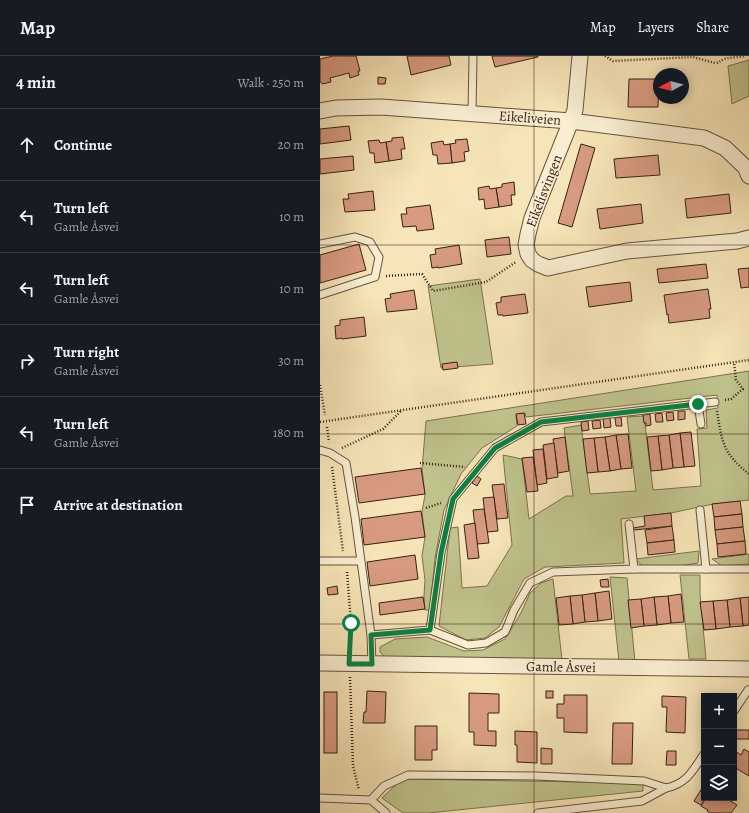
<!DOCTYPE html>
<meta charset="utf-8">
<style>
body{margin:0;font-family:Alegreya,serif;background:#242831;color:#f1f3f6}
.controls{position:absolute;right:12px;bottom:12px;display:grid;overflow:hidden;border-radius:0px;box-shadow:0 2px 10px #0003}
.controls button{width:36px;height:36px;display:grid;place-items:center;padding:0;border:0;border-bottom:1px solid #363941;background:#171b24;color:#f1f3f6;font:20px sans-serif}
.compass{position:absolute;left:333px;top:12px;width:36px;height:36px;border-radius:50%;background:#171b24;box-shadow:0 2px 10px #0003;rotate:263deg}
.stop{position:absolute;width:12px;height:12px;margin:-9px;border:3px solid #0b8043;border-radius:50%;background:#fff}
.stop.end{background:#0b8043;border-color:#fff;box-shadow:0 1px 4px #0008}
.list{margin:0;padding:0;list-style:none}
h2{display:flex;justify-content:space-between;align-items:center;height:52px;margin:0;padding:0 16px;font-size:17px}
h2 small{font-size:13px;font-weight:400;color:#9ea1a6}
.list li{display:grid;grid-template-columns:26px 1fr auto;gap:12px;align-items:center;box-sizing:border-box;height:72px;padding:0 16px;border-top:1px solid #363941}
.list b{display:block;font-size:15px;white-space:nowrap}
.list p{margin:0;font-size:13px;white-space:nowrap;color:#9ea1a6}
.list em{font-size:13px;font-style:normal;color:#9ea1a6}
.icon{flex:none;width:22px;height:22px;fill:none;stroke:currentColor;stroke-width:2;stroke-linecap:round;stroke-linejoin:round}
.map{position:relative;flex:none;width:429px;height:757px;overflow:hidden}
header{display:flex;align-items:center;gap:24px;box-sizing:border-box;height:56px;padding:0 20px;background:#171b24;border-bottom:1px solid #363941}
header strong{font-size:19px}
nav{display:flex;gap:22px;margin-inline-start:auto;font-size:14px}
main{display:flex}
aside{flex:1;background:#171b24}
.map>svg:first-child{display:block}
.green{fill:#c0c38c;stroke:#7b7251}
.building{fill:#d89b80;stroke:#362116}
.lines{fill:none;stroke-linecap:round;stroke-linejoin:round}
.lane-casing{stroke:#66523e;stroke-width:9}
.street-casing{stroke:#66523e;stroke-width:17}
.path{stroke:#362116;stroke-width:2.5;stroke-dasharray:1 2;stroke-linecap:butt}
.lane{stroke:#f9eed1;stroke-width:7}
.street{stroke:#f9eed1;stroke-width:15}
.route{stroke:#0b8043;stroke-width:5}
.grid{fill:none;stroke:#362116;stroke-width:1;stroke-opacity:0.55}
.labels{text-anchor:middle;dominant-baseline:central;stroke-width:3;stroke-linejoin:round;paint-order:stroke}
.street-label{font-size:14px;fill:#362116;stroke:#f9eed1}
</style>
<header>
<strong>Map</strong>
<nav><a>Map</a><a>Layers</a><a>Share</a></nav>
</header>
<main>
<aside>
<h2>4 min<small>Walk · 250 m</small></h2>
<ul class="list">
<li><svg class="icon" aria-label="ahead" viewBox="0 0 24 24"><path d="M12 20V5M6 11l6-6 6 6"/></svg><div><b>Continue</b></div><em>20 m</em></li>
<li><svg class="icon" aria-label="left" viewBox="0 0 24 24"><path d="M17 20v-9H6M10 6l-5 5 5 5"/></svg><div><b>Turn left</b><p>Gamle Åsvei</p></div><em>10 m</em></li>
<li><svg class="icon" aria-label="left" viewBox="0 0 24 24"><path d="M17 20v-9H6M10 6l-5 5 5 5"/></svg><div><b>Turn left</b><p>Gamle Åsvei</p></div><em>10 m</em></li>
<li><svg class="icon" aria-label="right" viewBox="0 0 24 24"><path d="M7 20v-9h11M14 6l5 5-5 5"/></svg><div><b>Turn right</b><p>Gamle Åsvei</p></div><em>30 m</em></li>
<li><svg class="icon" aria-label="left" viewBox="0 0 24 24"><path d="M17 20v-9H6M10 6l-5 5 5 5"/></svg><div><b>Turn left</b><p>Gamle Åsvei</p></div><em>180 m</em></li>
<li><svg class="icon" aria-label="arrive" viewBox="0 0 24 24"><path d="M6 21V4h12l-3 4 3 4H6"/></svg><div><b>Arrive at destination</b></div></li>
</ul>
</aside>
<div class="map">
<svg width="429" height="757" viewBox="0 0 429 757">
<rect width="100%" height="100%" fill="#f6e5b8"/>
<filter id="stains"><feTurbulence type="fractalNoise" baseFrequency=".005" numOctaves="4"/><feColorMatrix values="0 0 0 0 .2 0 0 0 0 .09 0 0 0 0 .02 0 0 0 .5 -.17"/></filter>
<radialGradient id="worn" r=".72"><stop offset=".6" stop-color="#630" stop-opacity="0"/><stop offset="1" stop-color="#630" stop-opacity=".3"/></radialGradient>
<!-- green -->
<g class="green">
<polygon points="429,4 429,40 412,48 408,10"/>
<polygon points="160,223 173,308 121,312 108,230"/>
<polygon points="429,315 429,444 393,448 351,457 301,463 304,507 225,511 204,523 179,571 165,582 146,584 119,570 130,472 138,471 142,532 167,530 192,489 183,399 202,403 209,463 246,440 253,440 244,372 261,369 270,438 316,435 307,361 324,360 333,434 381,430 377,373 387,372 386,354 398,352 397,339 206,361 205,357 196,359 197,370 162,392 141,418 124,454 115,502 110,554 105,554 104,540 105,524 102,500 105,481 102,456 105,439 102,413 106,365"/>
<polygon points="379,495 378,507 359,510 322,510 316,503"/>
<polygon points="429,498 429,508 402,510 392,503"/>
<polygon points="360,519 380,519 380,538 386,603 369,603"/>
<polygon points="290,521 307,522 315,606 299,605"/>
<polygon points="233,523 242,604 65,601 60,596 60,591 75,583 107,581 144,595 163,594 185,583 201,557 210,537 221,527"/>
<polygon points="82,723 323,727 323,735 108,757 83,757 62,742"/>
</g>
<!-- building -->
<g class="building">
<polygon points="13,0 36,0 40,15 38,15 39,19 30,22 29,17 10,22 11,26 2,28 0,25 0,3"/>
<polygon points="87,0 129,0 131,9 91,19"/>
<polygon points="172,0 218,0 218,1 175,11"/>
<polygon points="58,21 66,22 65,28 58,28"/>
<polygon points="309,23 339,23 338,51 308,51"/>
<polygon points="29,70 31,84 0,88 0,73"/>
<polygon points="83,81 85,93 81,93 82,103 69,105 66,86 72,85 72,82"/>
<polygon points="147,83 149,95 144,96 145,105 132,107 130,88 136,87 135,84"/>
<polygon points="59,84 60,87 66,86 69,105 55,107 54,97 50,97 48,85"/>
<polygon points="123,85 124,89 130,88 132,107 118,108 117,99 113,99 111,87"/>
<polygon points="261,88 275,92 252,171 238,167"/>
<polygon points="338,99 340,119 296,122 294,103"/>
<polygon points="33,100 34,114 0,118 0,103"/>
<polygon points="194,126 195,139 191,139 192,149 179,151 176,132 182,131 182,128"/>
<polygon points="169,130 170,133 176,132 179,151 165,153 164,143 159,144 158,132"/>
<polygon points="53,135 55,154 25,156 23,143 29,143 28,138"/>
<polygon points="409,138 411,157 367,162 365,143"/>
<polygon points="321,148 323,167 280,173 277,153"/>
<polygon points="110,149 114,173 97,175 96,170 83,171 81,158 87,158 86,152"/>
<polygon points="189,181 191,198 167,201 165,184"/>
<polygon points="39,188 46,214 0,227 0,199"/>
<polygon points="139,189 142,208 118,212 118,211 112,212 110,199 116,198 115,193"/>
<polygon points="386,208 388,222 339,227 337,213"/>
<polygon points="429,212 429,231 421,232 418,213"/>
<polygon points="310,226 312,245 269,251 266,231"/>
<polygon points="388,233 391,253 389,253 390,262 349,267 348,258 347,259 344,239"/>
<polygon points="94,234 97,253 67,256 65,243 71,242 70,238"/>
<polygon points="205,238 208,257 183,260 183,259 178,259 176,247 181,246 181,241"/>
<polygon points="44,261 46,280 22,283 22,282 16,283 15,270 20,269 20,264"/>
<polygon points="137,306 138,312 123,314 122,308"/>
<polygon points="358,355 365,355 365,363 358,364"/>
<polygon points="353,356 354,364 347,365 346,357"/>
<polygon points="204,357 206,368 198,369 196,358"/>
<polygon points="342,357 343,366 336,366 335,358"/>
<polygon points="330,358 331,369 326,370 326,367 324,367 323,359"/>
<polygon points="301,361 302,370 296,370 295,362"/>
<polygon points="290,362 291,371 284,372 283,363"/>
<polygon points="280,364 281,372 273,373 272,365"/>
<polygon points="268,365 269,374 262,375 261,366"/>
<polygon points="371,376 375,410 364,411 360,377"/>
<polygon points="360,377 364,411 353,412 349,379"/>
<polygon points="308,378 312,412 301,413 296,379"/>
<polygon points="296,379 301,413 290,415 285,381"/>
<polygon points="349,379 353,412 342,414 338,380"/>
<polygon points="338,380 342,414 331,415 327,381"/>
<polygon points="245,381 249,415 238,417 233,383"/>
<polygon points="285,381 290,415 278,416 274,382"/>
<polygon points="274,382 278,416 267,417 263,383"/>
<polygon points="234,387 238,421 227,423 223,389"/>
<polygon points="223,393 227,427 217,429 213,394"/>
<polygon points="213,401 218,435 207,436 202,402"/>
<polygon points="101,412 105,438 39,447 35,421"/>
<polygon points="157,420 161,423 157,430 152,427"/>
<polygon points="184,428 188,462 177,463 172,429"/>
<polygon points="174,441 178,475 167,476 163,442"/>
<polygon points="420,445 422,458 394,461 392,448"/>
<polygon points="164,453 169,487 157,488 153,454"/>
<polygon points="101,455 105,481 44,489 41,463"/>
<polygon points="351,457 352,470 314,474 313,472 325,470 324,460"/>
<polygon points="422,458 423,471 395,474 394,461"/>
<polygon points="155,467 159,502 148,503 144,469"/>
<polygon points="352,470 354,484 327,487 325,474"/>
<polygon points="423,471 425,485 397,488 395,474"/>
<polygon points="354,484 355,496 328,499 327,487"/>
<polygon points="425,485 426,498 398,501 397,488"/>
<polygon points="95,499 98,523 50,530 47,506"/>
<polygon points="288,523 289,531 281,531 280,524"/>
<polygon points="17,530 18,538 8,539 7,532"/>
<polygon points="289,535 292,563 278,565 275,537"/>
<polygon points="275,537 278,565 265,566 262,539"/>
<polygon points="361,538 364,566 351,567 348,540"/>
<polygon points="262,539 265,566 253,568 250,540"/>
<polygon points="250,540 253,568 239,569 236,542"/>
<polygon points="348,540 351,567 337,569 334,541"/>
<polygon points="103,541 105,553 60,559 59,547"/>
<polygon points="334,541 337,569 324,570 321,543"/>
<polygon points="429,541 429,569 423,570 420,542"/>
<polygon points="420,542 423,570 410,571 407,544"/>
<polygon points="321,543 324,570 311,572 308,544"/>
<polygon points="407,544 410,571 396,573 393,545"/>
<polygon points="393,545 396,573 384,574 380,546"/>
<polygon points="47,635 66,636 65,667 43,667 44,656 46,656"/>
<rect x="226" y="635" width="7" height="7"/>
<rect x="4" y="636" width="13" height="61"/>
<polygon points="149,637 179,638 179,657 168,657 168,675 176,675 176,690 154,689 154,676 149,676"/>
<polygon points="244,639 267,639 267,677 244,676 244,662 237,662 237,648 244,648"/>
<polygon points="342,640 366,641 365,677 346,676 347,651 342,651"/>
<polygon points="293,667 313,667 312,708 292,708"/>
<polygon points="95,670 117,670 117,694 112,694 112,704 95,704"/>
<rect x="415" y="674" width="14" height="9"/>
<polygon points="195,675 217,676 217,707 197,706 197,689 195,689"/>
<polygon points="221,692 232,693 232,708 221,708"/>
<polygon points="424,693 429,696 429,720 414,711 414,697 415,695 421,699"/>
<polygon points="347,695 356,695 356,709 346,709"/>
<polygon points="384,729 384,742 386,742 381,749 374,745"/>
<polygon points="386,742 406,742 417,749 411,757 390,757 387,755 388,754 381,750"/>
</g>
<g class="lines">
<!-- lane casing -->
<g class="lane-casing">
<g id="lane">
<polyline points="152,57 153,0"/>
<polyline points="0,188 35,181 50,186 59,201 55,221 0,239"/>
<polyline points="378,348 381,368"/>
<polyline points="0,394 10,397 26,407 35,461 51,579 52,608"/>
<polyline points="380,454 386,513"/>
<polyline points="309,468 314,513"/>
<polyline points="0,505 40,505"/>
<polyline points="110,574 148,589 166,587 185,576 194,554 210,527 233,516 314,513 429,513"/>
<polyline points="51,579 110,574 121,497 133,443 175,392 221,366 395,346"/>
<polyline points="414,655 428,634"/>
<path d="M346,732C367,728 373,714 384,698"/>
<polyline points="0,742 51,744 66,757"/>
<polyline points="51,744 64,730 88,719 216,720 324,725 346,732 322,745 218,757"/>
</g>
</g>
<!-- street casing -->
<g class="street-casing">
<g id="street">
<polyline points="0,55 16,52 61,51 251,65 255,54 260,0"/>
<polyline points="429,120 425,111 405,92 384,82 251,65 212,162 208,178 206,189 208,198 212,204 218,208 228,212 307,195 417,185 429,182"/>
<polyline points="0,607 429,613"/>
</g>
</g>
<!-- path -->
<g class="path">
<path d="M285,0L293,5L373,1L395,7C399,7 400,5 404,3C406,2 419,1 424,0"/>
<polyline points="66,220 102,218 113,235 166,226 196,206"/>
<polyline points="0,329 5,359"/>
<polyline points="405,344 411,343 423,333 416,324 414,306"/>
<path d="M397,355C402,387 403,397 429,418"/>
<polyline points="0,366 429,304"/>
<polyline points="7,371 9,386"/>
<polyline points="22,392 63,373 81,355"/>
<polyline points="100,407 145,411"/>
<polyline points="12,411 23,495"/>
<polyline points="106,452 121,447"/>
<polyline points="27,516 31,567 30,594"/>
<polyline points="30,621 33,710 39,734"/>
</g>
<!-- lane -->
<use href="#lane" class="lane"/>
<!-- street -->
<use href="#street" class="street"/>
</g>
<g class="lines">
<!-- route -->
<polyline class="route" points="31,567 29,608 52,608 51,579 110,574 121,497 133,443 175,392 221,366 378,348"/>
</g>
<!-- grid -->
<path class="grid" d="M214,0V757M0,189H429M0,378H429M0,568H429"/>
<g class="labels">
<!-- street labels -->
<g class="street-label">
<text transform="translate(210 62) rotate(4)">Eikeliveien</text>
<text transform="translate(224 135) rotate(-69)">Eikelisvingen</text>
<text transform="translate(241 611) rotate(1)">Gamle Åsvei</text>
</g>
</g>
<rect width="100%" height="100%" filter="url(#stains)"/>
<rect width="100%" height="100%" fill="url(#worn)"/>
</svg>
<div class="controls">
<button>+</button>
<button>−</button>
<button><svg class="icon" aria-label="layers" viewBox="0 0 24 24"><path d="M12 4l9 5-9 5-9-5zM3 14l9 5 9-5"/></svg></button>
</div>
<svg class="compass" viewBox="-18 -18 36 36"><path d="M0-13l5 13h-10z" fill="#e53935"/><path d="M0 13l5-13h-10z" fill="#9ea1a6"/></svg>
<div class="stop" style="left:31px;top:567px"></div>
<div class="stop end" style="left:378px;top:348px"></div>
</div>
</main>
